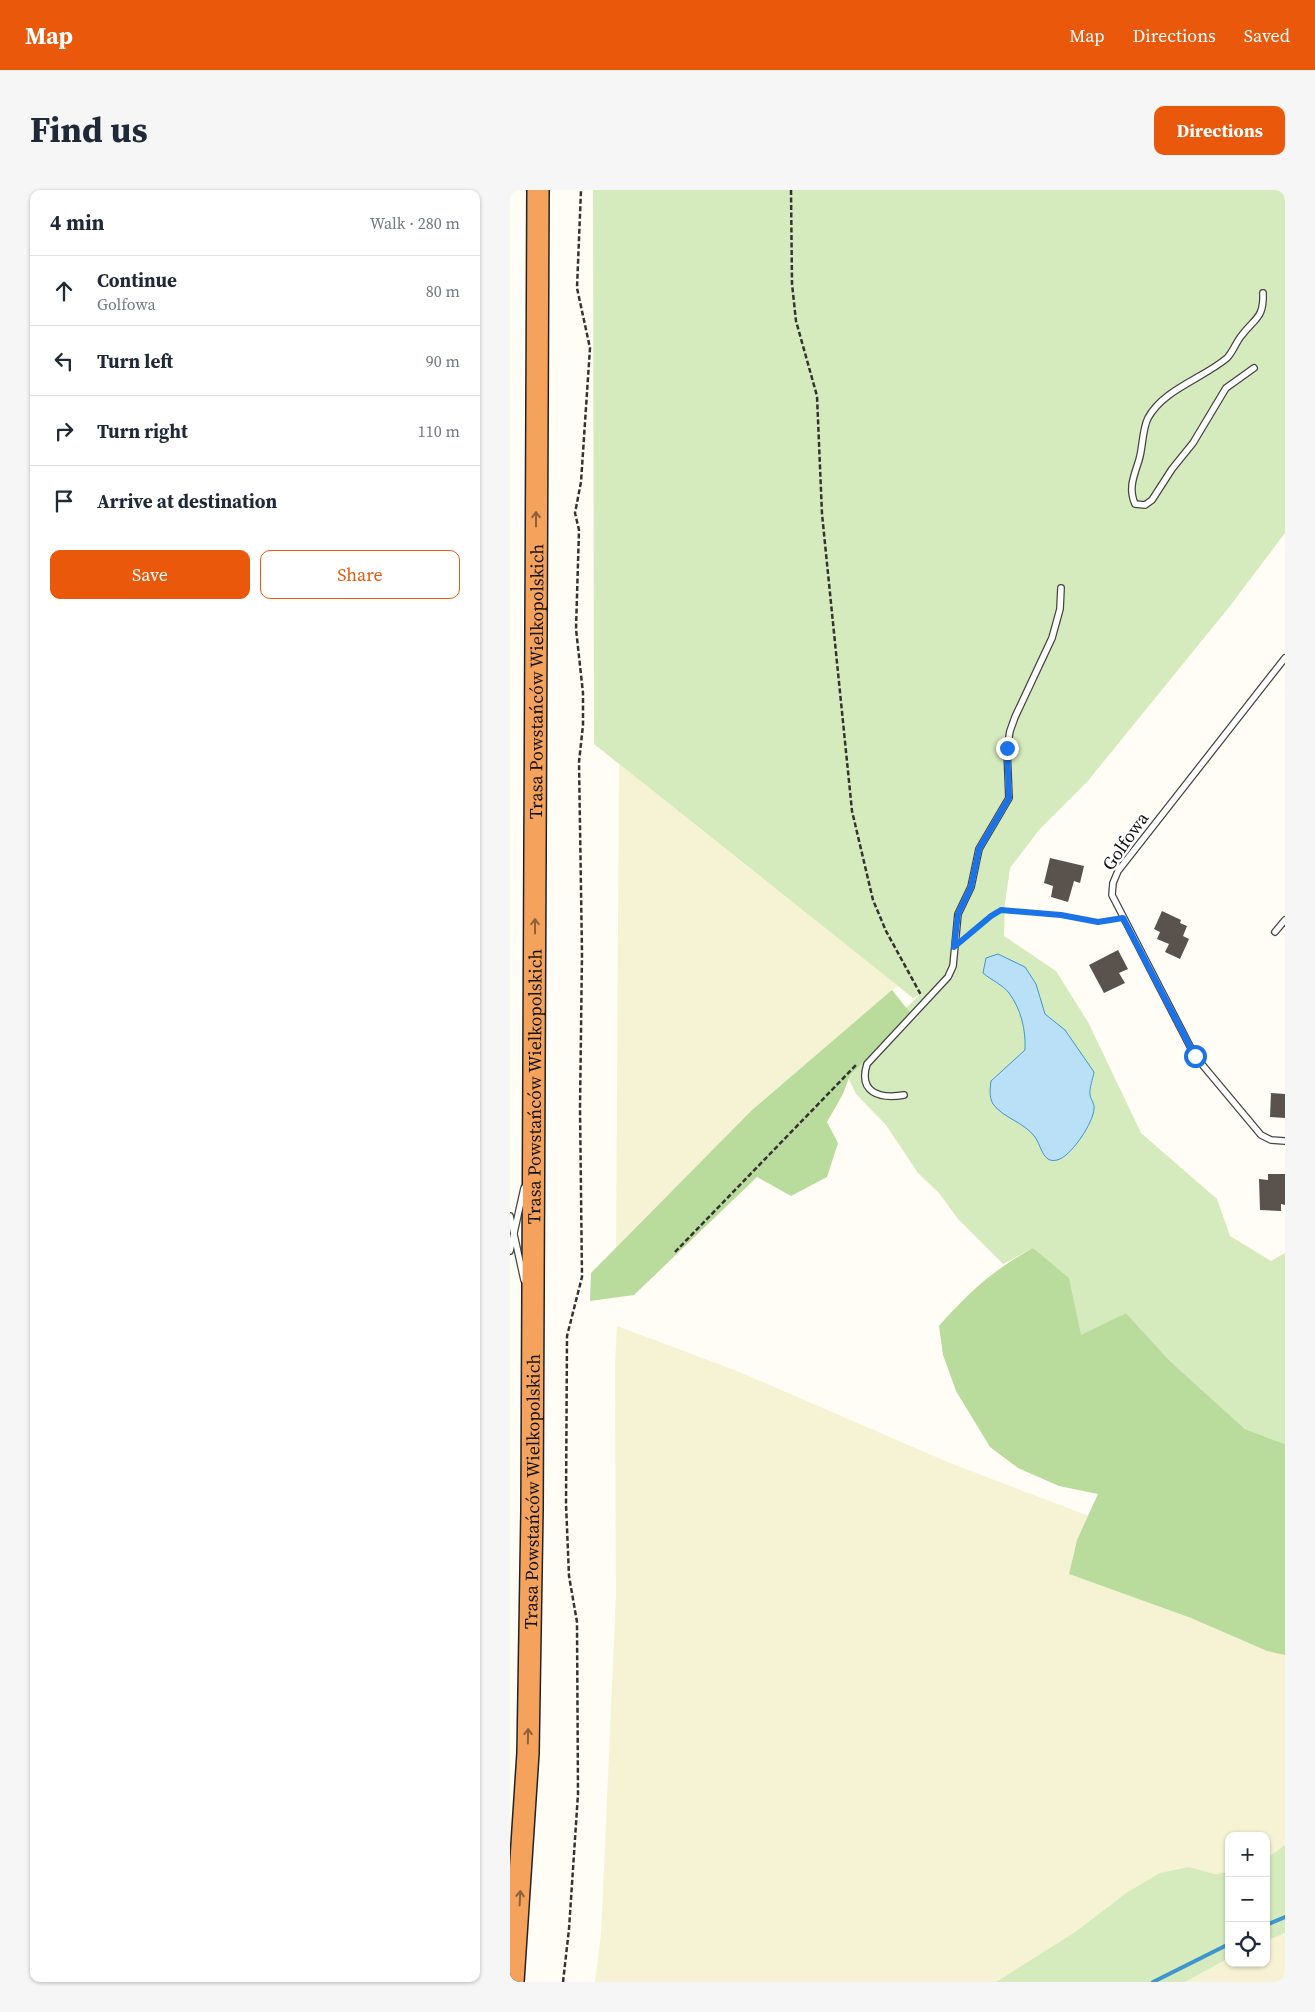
<!DOCTYPE html>
<meta charset="utf-8">
<style>
body{margin:0;font-family:"Source Serif 4",serif;background:#f6f6f7;color:#1f2937}
.controls{position:absolute;right:15px;bottom:15px;display:grid;overflow:hidden;border-radius:10px;box-shadow:0 1px 4px #0004}
.controls button{width:45px;height:45px;display:grid;place-items:center;padding:0;border:0;border-bottom:1px solid #e0e1e3;background:#fff;color:#1f2937;font:25px sans-serif}
.stop{position:absolute;width:15px;height:15px;margin:-11px;border:4px solid #1a73e8;border-radius:50%;background:#fff}
.stop.end{background:#1a73e8;border-color:#fff;box-shadow:0 1px 5px #0008}
.list{margin:0;padding:0;list-style:none}
h2{display:flex;justify-content:space-between;align-items:center;height:65px;margin:0;padding:0 20px;font-size:21px}
h2 small{font-size:16px;font-weight:400;color:#747a83}
.list li{display:grid;grid-template-columns:32px 1fr auto;gap:15px;align-items:center;box-sizing:border-box;height:70px;padding:0 20px;border-top:1px solid #e0e1e3}
.list b{display:block;font-size:19px;white-space:nowrap}
.list p{margin:0;font-size:16px;white-space:nowrap;color:#747a83}
.list em{font-size:16px;font-style:normal;color:#747a83}
.actions{display:flex;gap:10px;padding:15px 20px}
.actions a{flex:1;padding:11px 0;border:1px solid #ea580c;border-radius:10px;text-align:center;font-size:18px;color:#ea580c}
.actions .main{background:#ea580c;color:#fff}
.icon{flex:none;width:28px;height:28px;fill:none;stroke:currentColor;stroke-width:2;stroke-linecap:round;stroke-linejoin:round}
.map{position:relative;flex:none;width:775px;height:1792px;overflow:hidden;border-radius:10px}
header{display:flex;align-items:center;gap:30px;box-sizing:border-box;height:70px;padding:0 25px;background:#ea580c;color:#fff}
header strong{font-size:24px}
nav{display:flex;gap:28px;margin-inline-start:auto;font-size:18px}
.intro{display:flex;align-items:center;justify-content:space-between;box-sizing:border-box;height:120px;padding:0 30px}
h1{margin:0;font-size:35px}
.button{padding:12px 22px;border-radius:10px;background:#ea580c;color:#fff;font-size:18px;font-weight:700}
main{display:flex;gap:30px;padding:0 30px}
aside{flex:1;background:#fff;border-radius:10px;box-shadow:0 1px 4px #0004}
.map>svg:first-child{display:block}
.farmland{fill:#f6f3d4}
.green{fill:#d5ebbd}
.forest{fill:#b9dc9c}
.water{fill:#b9e0f7;stroke:#3f96cf}
.lines{fill:none;stroke-linecap:round;stroke-linejoin:round}
.stream{stroke:#3f96cf;stroke-width:4}
.building{fill:#5a524d}
.lane-casing{stroke:#444;stroke-width:8}
.highway-casing{stroke:#222;stroke-width:24}
.path{stroke:#333;stroke-width:2.5;stroke-dasharray:5 2.5;stroke-linecap:butt}
.lane{stroke:#fff;stroke-width:5.5}
.highway{stroke:#f5a25d;stroke-width:21}
.oneway{stroke:#8e613b}
.route{stroke:#1a73e8;stroke-width:6}
.labels{text-anchor:middle;dominant-baseline:central;stroke-width:5;stroke-linejoin:round;paint-order:stroke}
.street-label{font-size:18px;fill:#111;stroke:#fff}
</style>
<header>
<strong>Map</strong>
<nav><a>Map</a><a>Directions</a><a>Saved</a></nav>
</header>
<div class="intro"><h1>Find us</h1><a class="button">Directions</a></div>
<main>
<aside>
<h2>4 min<small>Walk · 280 m</small></h2>
<ul class="list">
<li><svg class="icon" aria-label="ahead" viewBox="0 0 24 24"><path d="M12 20V5M6 11l6-6 6 6"/></svg><div><b>Continue</b><p>Golfowa</p></div><em>80 m</em></li>
<li><svg class="icon" aria-label="left" viewBox="0 0 24 24"><path d="M17 20v-9H6M10 6l-5 5 5 5"/></svg><div><b>Turn left</b></div><em>90 m</em></li>
<li><svg class="icon" aria-label="right" viewBox="0 0 24 24"><path d="M7 20v-9h11M14 6l5 5-5 5"/></svg><div><b>Turn right</b></div><em>110 m</em></li>
<li><svg class="icon" aria-label="arrive" viewBox="0 0 24 24"><path d="M6 21V4h12l-3 4 3 4H6"/></svg><div><b>Arrive at destination</b></div></li>
</ul>
<div class="actions"><a class="main">Save</a><a>Share</a></div>
</aside>
<div class="map">
<svg width="775" height="1792" viewBox="0 0 775 1792">
<rect width="100%" height="100%" fill="#fffdf5"/>
<!-- farmland -->
<g class="farmland">
<polygon points="109,574 388,796 242,920 106,1058"/>
<polygon points="107,1136 227,1181 440,1273 579,1326 567,1350 559,1384 681,1428 757,1461 775,1465 775,1655 756,1669 756,1646 719,1646 719,1682 705,1684 679,1677 616,1703 565,1742 486,1792 85,1792 91,1744 106,1406 105,1174"/>
<polygon points="775,1743 775,1792 675,1792 719,1768 719,1773 756,1773 756,1751"/>
</g>
<!-- green -->
<g class="green">
<polygon points="83,0 775,0 775,343 720,416 577,592 529,640 500,678 495,713 494,746 546,781 578,832 631,943 707,1009 720,1046 761,1071 775,1063 775,1254 735,1239 660,1171 616,1123 571,1146 523,1058 493,1074 448,1029 429,1003 408,983 376,935 346,904 333,877 413,802 403,808 84,554"/>
<polygon points="775,1655 775,1743 756,1751 756,1669"/>
<polygon points="679,1677 705,1684 719,1682 719,1768 675,1792 486,1792 565,1742 616,1703 650,1683"/>
</g>
<!-- forest -->
<g class="forest">
<polygon points="382,800 402,825 340,885 333,904 317,932 328,953 317,987 281,1006 247,987 124,1105 80,1111 81,1083 242,920"/>
<path d="M523,1058L559,1088L571,1145L616,1123L660,1171L735,1239L775,1254V1465L757,1461L681,1428L559,1384L567,1350L588,1304L549,1296L508,1278L480,1257L446,1201L433,1165L429,1136C458,1103 483,1080 523,1058Z"/>
</g>
<!-- water -->
<path class="water" d="M488,764L515,777L526,794L535,824L555,840L584,882C583,889 579,898 580,905C581,910 585,914 584,919C583,933 563,963 550,969C533,976 532,957 525,947C514,932 493,928 483,914C479,907 480,899 481,891L515,860C516,840 511,819 499,803C493,795 481,790 473,783L476,768Z"/>
<g class="lines">
<!-- stream -->
<g class="stream">
<polyline points="756,1735 775,1727"/>
<polyline points="643,1792 719,1754"/>
</g>
</g>
<!-- building -->
<g class="building">
<polygon points="540,668 574,676 570,693 564,691 558,712 541,707 543,696 534,693"/>
<polygon points="652,721 671,730 670,733 677,736 673,746 679,749 670,769 655,762 659,754 647,749 650,742 644,739"/>
<polygon points="608,760 618,779 609,783 615,793 594,803 579,775"/>
<polygon points="761,903 775,904 775,928 760,927"/>
<polygon points="758,984 775,984 775,1015 771,1014 771,1021 750,1020 749,989 758,990"/>
</g>
<g class="lines">
<!-- lane casing -->
<g class="lane-casing">
<g id="lane">
<path d="M744,178L716,198L683,253L662,279L642,310L635,315L625,314C618,298 624,286 629,270C633,257 632,240 638,228C654,199 692,189 717,168C723,162 726,152 732,145C745,128 754,128 753,103"/>
<polyline points="775,468 608,681 603,693 602,705 685,866 751,945 761,950 775,951"/>
<polyline points="765,742 775,730"/>
<path d="M394,905C370,909 348,903 357,874L438,787L443,776L448,724L461,697L469,659L499,608L497,559L500,541L505,527L542,448L550,419L551,398"/>
<polyline points="0,1026 14,1090"/>
<polyline points="0,1061 14,998"/>
</g>
</g>
<!-- highway casing -->
<g class="highway-casing">
<g id="highway">
<path id="s1" d="M3,1792L18,1563L22,1320L28,0"/>
</g>
</g>
<!-- path -->
<g class="path">
<polyline points="281,0 282,94 286,131 307,206 312,324 342,621 363,710 376,741 411,805"/>
<polyline points="455,748 481,726 491,720 551,725 588,732 604,729"/>
<polyline points="165,1062 347,874"/>
<polyline points="53,1792 59,1739 68,1604 67,1432 59,1386 56,1314 57,1146 72,1087 70,918 72,764 69,572 73,535 73,503 66,439 69,340 65,323 71,292 80,158 67,98 71,0"/>
</g>
<!-- lane -->
<use href="#lane" class="lane"/>
<!-- highway -->
<use href="#highway" class="highway"/>
</g>
<!-- one-way arrows -->
<defs><path id="oneway-shaft" d="M-6 0H5M1.5-3L5.5 0L1.5 3" fill="none" stroke-width="1.6" stroke-linecap="round" stroke-linejoin="round" transform="scale(1.25)"/></defs>
<g class="oneway">
<use href="#oneway-shaft" transform="translate(26 329) rotate(-90)"/>
<use href="#oneway-shaft" transform="translate(25 736) rotate(-90)"/>
<use href="#oneway-shaft" transform="translate(18 1546) rotate(-89)"/>
<use href="#oneway-shaft" transform="translate(10 1708) rotate(-87)"/>
</g>
<g class="lines">
<!-- route -->
<polyline class="route" points="497,558 499,608 469,659 461,697 448,724 444,757 481,726 491,720 551,725 588,732 613,728 685,866"/>
</g>
<g class="labels">
<!-- street labels -->
<g class="street-label">
<text stroke="none"><textPath href="#s1" startOffset="1301">Trasa Powstańców Wielkopolskich</textPath></text>
<text transform="translate(615 651) rotate(-55)">Golfowa</text>
<text stroke="none"><textPath href="#s1" startOffset="896">Trasa Powstańców Wielkopolskich</textPath></text>
<text stroke="none"><textPath href="#s1" startOffset="491">Trasa Powstańców Wielkopolskich</textPath></text>
</g>
</g>
</svg>
<div class="controls">
<button>+</button>
<button>−</button>
<button><svg class="icon" aria-label="locate" viewBox="0 0 24 24"><circle cx="12" cy="12" r="6"/><path d="M12 2v4M12 18v4M2 12h4M18 12h4"/></svg></button>
</div>
<div class="stop" style="left:685px;top:866px"></div>
<div class="stop end" style="left:497px;top:558px"></div>
</div>
</main>
